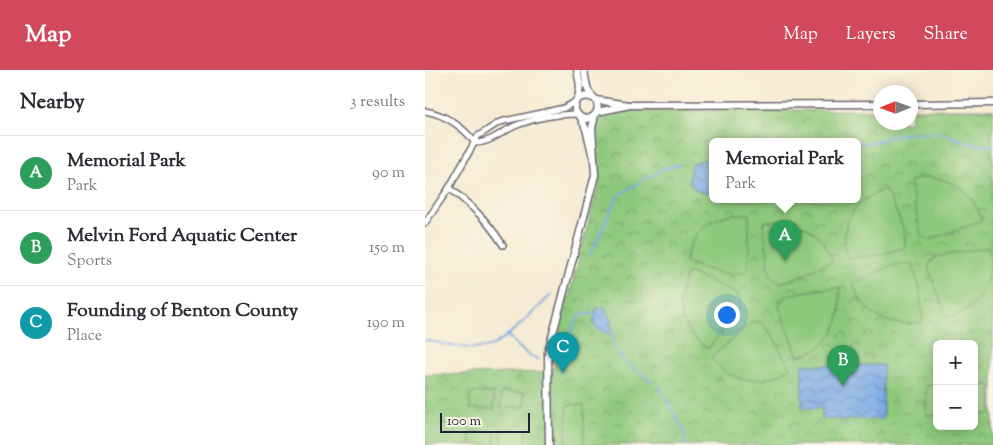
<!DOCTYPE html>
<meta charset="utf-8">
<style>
body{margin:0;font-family:"Sorts Mill Goudy",serif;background:#f7f7f7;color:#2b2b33}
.controls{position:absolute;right:15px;bottom:15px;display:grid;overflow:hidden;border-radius:8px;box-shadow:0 2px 12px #0003}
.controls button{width:45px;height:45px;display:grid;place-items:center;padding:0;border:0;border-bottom:1px solid #e1e1e2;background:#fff;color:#2b2b33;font:25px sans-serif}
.compass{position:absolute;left:448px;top:15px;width:45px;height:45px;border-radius:50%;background:#fff;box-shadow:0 2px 12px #0003;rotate:269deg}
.scale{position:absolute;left:15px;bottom:12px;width:90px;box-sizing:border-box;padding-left:5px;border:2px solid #22223b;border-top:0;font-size:14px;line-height:18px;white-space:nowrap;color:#22223b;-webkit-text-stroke:4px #fcf5e5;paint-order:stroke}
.you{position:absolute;left:301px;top:244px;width:18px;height:18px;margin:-12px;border:4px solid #fff;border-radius:50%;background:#1a73e8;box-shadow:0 0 0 8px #1a73e833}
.badge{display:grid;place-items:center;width:32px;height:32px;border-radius:50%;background:#d1495b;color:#fff;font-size:16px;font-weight:700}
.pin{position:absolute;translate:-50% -41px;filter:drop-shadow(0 1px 2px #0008)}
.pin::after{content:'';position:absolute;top:26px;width:18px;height:15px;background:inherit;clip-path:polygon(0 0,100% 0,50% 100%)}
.popup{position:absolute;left:284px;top:68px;width:152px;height:65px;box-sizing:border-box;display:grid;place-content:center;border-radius:8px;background:#fff;filter:drop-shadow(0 1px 4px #0005);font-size:16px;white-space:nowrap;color:#7c7c81}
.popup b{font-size:19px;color:#2b2b33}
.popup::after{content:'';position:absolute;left:50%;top:100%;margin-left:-10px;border:10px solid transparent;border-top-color:#fff}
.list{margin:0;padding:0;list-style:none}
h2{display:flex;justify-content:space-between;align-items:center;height:65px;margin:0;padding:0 20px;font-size:21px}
h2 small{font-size:16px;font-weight:400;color:#7c7c81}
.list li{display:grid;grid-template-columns:32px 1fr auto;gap:15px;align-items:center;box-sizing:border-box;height:75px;padding:0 20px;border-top:1px solid #e1e1e2}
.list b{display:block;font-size:19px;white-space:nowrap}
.list p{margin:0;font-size:16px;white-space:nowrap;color:#7c7c81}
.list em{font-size:16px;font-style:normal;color:#7c7c81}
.map{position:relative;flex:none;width:568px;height:375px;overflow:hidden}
header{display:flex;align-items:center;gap:30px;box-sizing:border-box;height:70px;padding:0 25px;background:#d1495b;color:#fff}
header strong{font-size:24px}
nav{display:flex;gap:28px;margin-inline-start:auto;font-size:18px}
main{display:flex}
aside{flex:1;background:#fff}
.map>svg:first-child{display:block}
.park{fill:url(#park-crowns);stroke:#58755c;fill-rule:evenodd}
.pitch{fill:#8dc87c;stroke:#58755c}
.water{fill:url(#water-waves);stroke:#4f6690}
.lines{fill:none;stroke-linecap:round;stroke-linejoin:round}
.stream{stroke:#7caae5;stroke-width:2}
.minor-casing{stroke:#6c6870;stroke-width:8}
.tertiary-casing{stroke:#6c6870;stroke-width:9}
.minor{stroke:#fff;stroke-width:5}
.tertiary{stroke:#fff;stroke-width:6}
</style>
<header>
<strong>Map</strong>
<nav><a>Map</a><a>Layers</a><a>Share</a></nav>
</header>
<main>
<aside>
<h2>Nearby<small>3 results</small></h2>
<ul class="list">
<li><span class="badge" style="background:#2e9e5b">A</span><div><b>Memorial Park</b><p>Park</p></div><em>90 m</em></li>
<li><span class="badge" style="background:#2e9e5b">B</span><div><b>Melvin Ford Aquatic Center</b><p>Sports</p></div><em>150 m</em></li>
<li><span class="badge" style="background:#0f9aa8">C</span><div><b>Founding of Benton County</b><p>Place</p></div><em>190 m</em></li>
</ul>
</aside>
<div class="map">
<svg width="568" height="375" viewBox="0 0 568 375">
<defs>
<pattern id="park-crowns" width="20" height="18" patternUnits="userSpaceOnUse" patternTransform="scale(1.25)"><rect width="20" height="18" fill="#8dc87c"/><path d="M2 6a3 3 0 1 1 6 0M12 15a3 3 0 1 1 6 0" fill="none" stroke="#73a267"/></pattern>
<pattern id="water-waves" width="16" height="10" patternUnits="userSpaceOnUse" patternTransform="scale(1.25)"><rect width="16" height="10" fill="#7caae5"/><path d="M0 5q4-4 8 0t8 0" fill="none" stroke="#658abb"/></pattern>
</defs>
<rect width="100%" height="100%" fill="#fcf5e5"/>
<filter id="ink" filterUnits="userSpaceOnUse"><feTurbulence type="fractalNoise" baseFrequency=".02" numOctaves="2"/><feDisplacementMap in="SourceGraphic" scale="10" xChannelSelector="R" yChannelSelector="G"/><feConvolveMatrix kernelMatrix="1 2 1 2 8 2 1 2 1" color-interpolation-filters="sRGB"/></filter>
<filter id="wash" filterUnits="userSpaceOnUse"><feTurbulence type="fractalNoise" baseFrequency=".0096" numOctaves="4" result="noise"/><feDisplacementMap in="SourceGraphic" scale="20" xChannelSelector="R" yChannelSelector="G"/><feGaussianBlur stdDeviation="1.12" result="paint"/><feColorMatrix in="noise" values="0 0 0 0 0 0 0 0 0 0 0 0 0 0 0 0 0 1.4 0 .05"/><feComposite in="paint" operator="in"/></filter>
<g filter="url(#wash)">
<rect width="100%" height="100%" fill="#f6ebd3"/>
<!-- park -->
<path class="park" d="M486,39H568V375H0V305L128,302L130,278L175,109C176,95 168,56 173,48C175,44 179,43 183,41L455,40L456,52H486ZM288,72H432V130H288ZM512,274H549V356H512Z"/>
<!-- pitch -->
<g class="pitch">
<path d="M501,107C533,111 545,120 557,150L505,170L496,166L485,111Z"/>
<path d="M460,119C467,134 485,163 479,178L458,184L422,188C413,153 428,132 460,119Z"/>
<path d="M309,144H324V187L322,201C304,210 278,197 260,192C267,164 280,149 309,144Z"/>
<path d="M356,150C384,155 398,163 407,191L371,208L355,213L346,207L338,153Z"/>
<path d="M564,177C568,213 556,237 522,248L503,196L510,187Z"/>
<path d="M480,193L488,196L494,217L498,252C464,258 440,247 428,214L465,196Z"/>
<path d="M263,202L313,224L315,236L283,279C254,258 247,235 263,202Z"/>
<path d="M414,217C419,251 409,278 373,286L354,236L360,226L376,222Z"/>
<path d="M327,252H336L348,266L365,298C349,309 327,314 308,306C299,303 292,294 286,288Z"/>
<rect x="501" y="315" width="11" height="30"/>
<rect x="549" y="315" width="17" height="29"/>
<polygon points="76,322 100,322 100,337 76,338"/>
<rect x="45" y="323" width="24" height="16"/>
<polygon points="142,335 159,335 159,375 141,375"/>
<rect x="77" y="360" width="24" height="15"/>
<polygon points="45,361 70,361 70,375 46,375"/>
</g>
<!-- water -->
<g class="water">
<path d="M283,89L287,90V122C265,124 261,113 267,93Z"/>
<path d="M180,237L186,252L187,263C180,264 171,260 168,253L172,238Z"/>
<polygon points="377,295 458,295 458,349 421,349 421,351 413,350 413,349 397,349 397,338 377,338"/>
</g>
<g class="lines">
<!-- stream -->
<g class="stream">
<polyline points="403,72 407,67 441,74 478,64 517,63 546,74 568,76"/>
<polyline points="165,185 193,125 238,99 254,94"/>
<polyline points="186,262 192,281 200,293 227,311"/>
<path d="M82,265C90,274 103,287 114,289"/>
<path d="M0,270C18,274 52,283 68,275C84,267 114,237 127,224"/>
<polyline points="134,290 138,287 148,256 156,244 169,244 171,245"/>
<polyline points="234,316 260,363 259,375"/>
</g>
</g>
</g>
<g filter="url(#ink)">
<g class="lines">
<!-- minor casing -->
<g class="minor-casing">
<g id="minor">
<path d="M0,41C19,44 39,57 50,73"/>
<path d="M50,73C67,73 79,59 95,54C113,47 134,44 153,44"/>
<path d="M24,118C47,136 62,150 78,175"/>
<polyline points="0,153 24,118 53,66 75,52 139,38 150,32"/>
</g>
</g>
<!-- tertiary casing -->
<g class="tertiary-casing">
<g id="tertiary">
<polyline points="152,0 155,16 153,29"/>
<path d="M159,0C160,7 161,14 163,20C165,25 171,28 172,33C175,42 167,51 158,48C154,47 152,44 150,40V32C155,26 161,25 168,28"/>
<polyline points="171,30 204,35"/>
<polyline points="486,34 568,33"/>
<polyline points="172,42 205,35 456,34"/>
<polyline points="156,48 161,59 167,83"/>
<polyline points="124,375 123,282 170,105 167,58 170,45"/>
</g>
</g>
<!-- minor -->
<use href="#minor" class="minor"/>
<!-- tertiary -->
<use href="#tertiary" class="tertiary"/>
</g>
</g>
</svg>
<div class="controls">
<button>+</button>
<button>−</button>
</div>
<svg class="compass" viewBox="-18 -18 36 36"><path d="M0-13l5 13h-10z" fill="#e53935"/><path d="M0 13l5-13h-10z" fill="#7c7c81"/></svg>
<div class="scale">100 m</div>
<div class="you"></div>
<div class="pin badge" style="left:360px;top:191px;background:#2e9e5b">A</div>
<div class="popup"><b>Memorial Park</b>Park</div>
<div class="pin badge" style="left:418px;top:316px;background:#2e9e5b">B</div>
<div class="pin badge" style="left:138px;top:303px;background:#0f9aa8">C</div>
</div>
</main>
